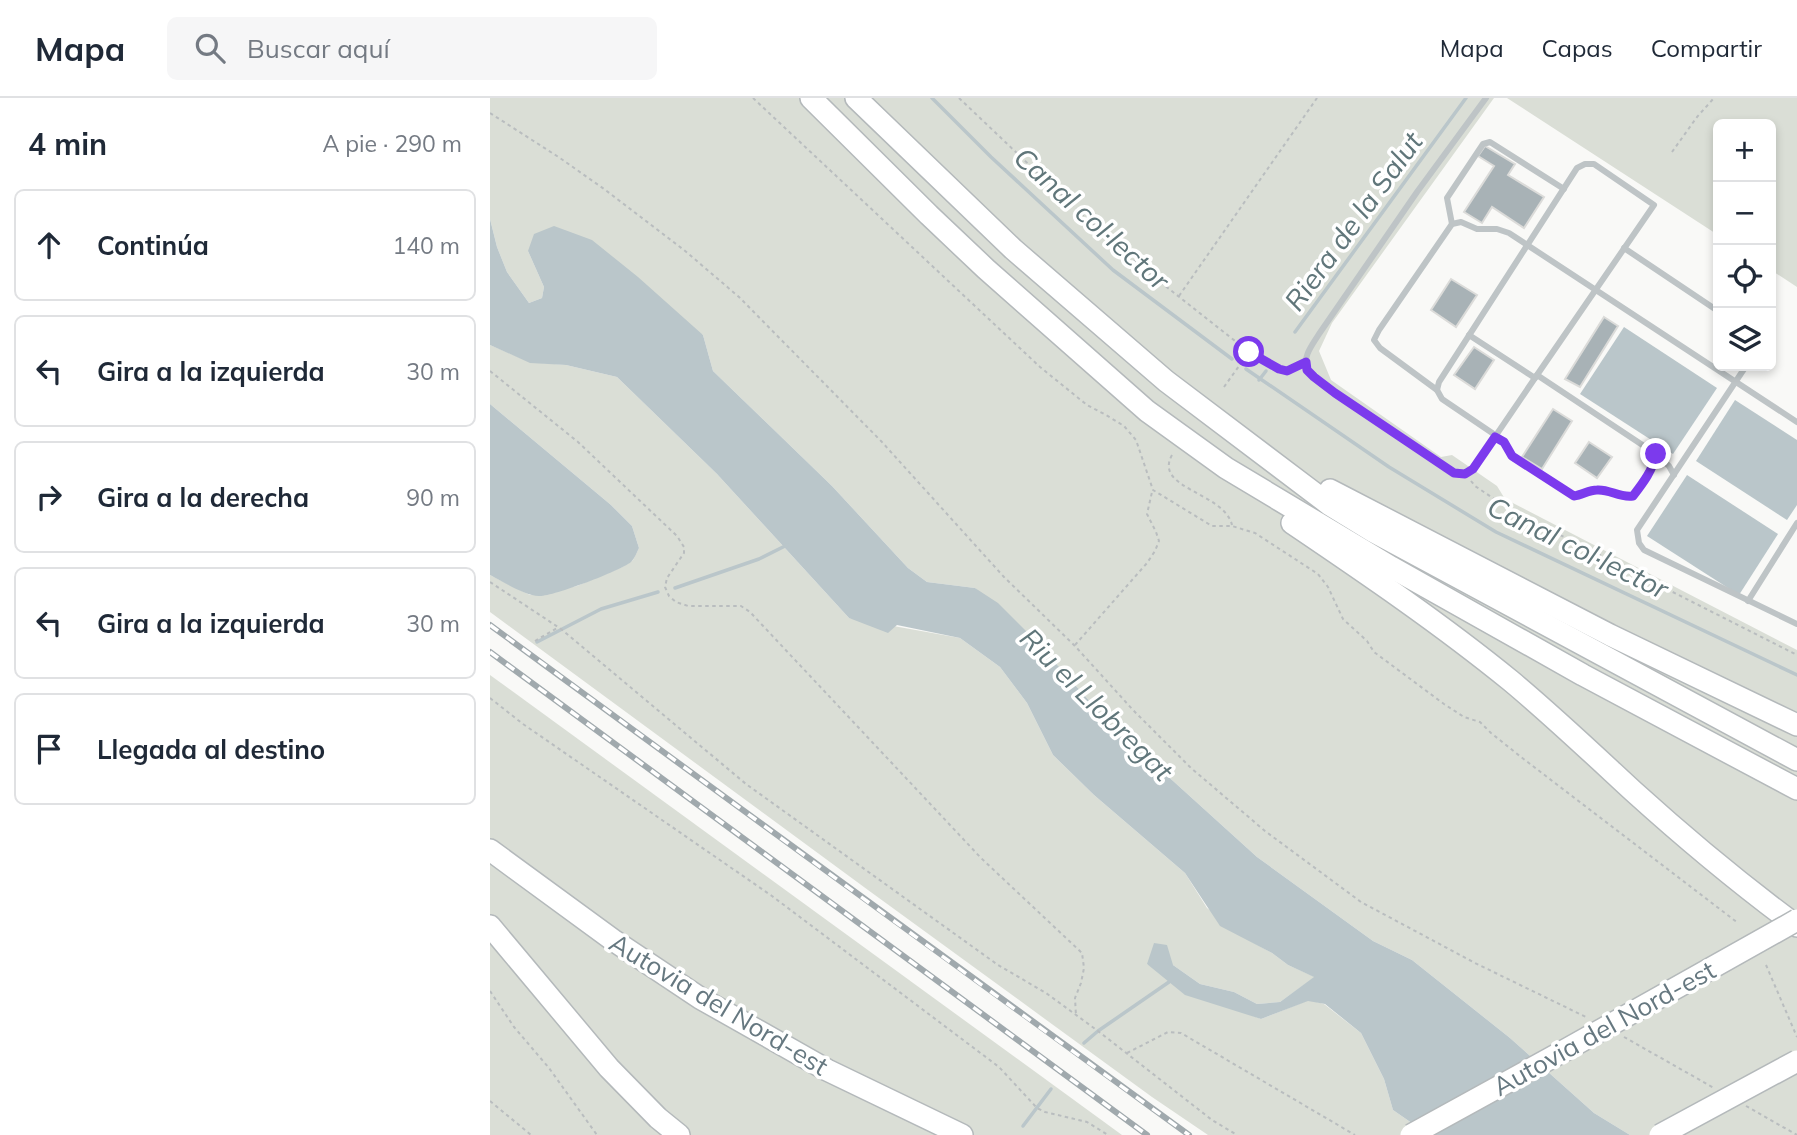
<!DOCTYPE html>
<html lang="es">
<meta charset="utf-8">
<style>
body{margin:0;font-family:Mulish,sans-serif;background:#f6f6f7;color:#1f2937}
.controls{position:absolute;right:21px;top:21px;display:grid;overflow:hidden;border-radius:10px;box-shadow:0 4px 10px #0003}
.controls button{width:63px;height:63px;display:grid;place-items:center;padding:0;border:0;border-bottom:2px solid #e0e1e3;background:#fff;color:#1f2937;font:35px sans-serif}
.stop{position:absolute;width:21px;height:21px;margin:-16px;border:5px solid #7c3aed;border-radius:50%;background:#fff}
.stop.end{background:#7c3aed;border-color:#fff;box-shadow:0 2px 7px #0008}
.list{margin:0;padding:0;list-style:none}
h2{display:flex;justify-content:space-between;align-items:center;height:91px;margin:0;padding:0 28px;font-size:30px}
h2 small{font-size:23px;font-weight:400;color:#747a83}
.list li{display:grid;grid-template-columns:46px 1fr auto;gap:21px;align-items:center;box-sizing:border-box;height:112px;margin:0 14px 14px;padding:0 14px;border:2px solid #e0e1e3;border-radius:10px}
.list b{display:block;font-size:26px;white-space:nowrap}
.list em{font-size:23px;font-style:normal;color:#747a83}
.icon{flex:none;width:38px;height:38px;fill:none;stroke:currentColor;stroke-width:2;stroke-linecap:round;stroke-linejoin:round}
.map{position:relative;flex:none;width:1307px;height:1037px;overflow:hidden}
header{display:flex;align-items:center;gap:42px;box-sizing:border-box;height:98px;padding:0 35px;background:#fff;border-bottom:2px solid #e0e1e3}
header strong{font-size:33px}
nav{display:flex;gap:38px;margin-inline-start:auto;font-size:24px}
.search{width:490px;height:63px;background:#f6f6f7;display:flex;align-items:center;gap:18px;box-sizing:border-box;padding:0 24px;border-radius:10px;color:#747a83;font-size:26px}
main{display:flex}
aside{flex:1;background:#fff}
.map>svg:first-child{display:block}
.green{fill:#daded6}
.water{fill:#bac6ca}
.lines{fill:none;stroke-linecap:round;stroke-linejoin:round}
.stream{stroke:#bac6ca;stroke-width:3.5}
.building{fill:#a8b2b6;stroke:#dbdbd9;stroke-width:2}
.highway-casing{stroke:#b4b9bb;stroke-width:24}
.path{stroke:#b9bdbf;stroke-width:2;stroke-dasharray:3.5 3.5;stroke-linecap:butt}
.lane{stroke:#bec4c6;stroke-width:6}
.highway{stroke:#fff;stroke-width:21}
.rail-casing{stroke:#a0a9ad;stroke-width:6}
.rail{stroke:#fff;stroke-width:3.5;stroke-dasharray:10;stroke-linecap:butt}
.highway-bridge-casing{stroke:#b4b9bb;stroke-width:24;stroke-linecap:butt}
.highway-bridge{stroke:#fff;stroke-width:21}
.route{stroke:#7c3aed;stroke-width:9}
.labels{text-anchor:middle;dominant-baseline:central;stroke-width:7;stroke-linejoin:round;paint-order:stroke}
.street-label{font-size:26px;fill:#667880;stroke:#fff}
.water-label{font-size:28px;font-style:italic;fill:#60767a;stroke:#fff}
</style>
<header>
<strong>Mapa</strong>
<div class="search"><svg class="icon" aria-label="search" viewBox="0 0 24 24"><circle cx="10" cy="10" r="6"/><path d="M15 15l6 6"/></svg>Buscar aquí</div>
<nav><a>Mapa</a><a>Capas</a><a>Compartir</a></nav>
</header>
<main>
<aside>
<h2>4 min<small>A pie · 290 m</small></h2>
<ul class="list">
<li><svg class="icon" aria-label="ahead" viewBox="0 0 24 24"><path d="M12 20V5M6 11l6-6 6 6"/></svg><div><b>Continúa</b></div><em>140 m</em></li>
<li><svg class="icon" aria-label="left" viewBox="0 0 24 24"><path d="M17 20v-9H6M10 6l-5 5 5 5"/></svg><div><b>Gira a la izquierda</b></div><em>30 m</em></li>
<li><svg class="icon" aria-label="right" viewBox="0 0 24 24"><path d="M7 20v-9h11M14 6l5 5-5 5"/></svg><div><b>Gira a la derecha</b></div><em>90 m</em></li>
<li><svg class="icon" aria-label="left" viewBox="0 0 24 24"><path d="M17 20v-9H6M10 6l-5 5 5 5"/></svg><div><b>Gira a la izquierda</b></div><em>30 m</em></li>
<li><svg class="icon" aria-label="arrive" viewBox="0 0 24 24"><path d="M6 21V4h12l-3 4 3 4H6"/></svg><div><b>Llegada al destino</b></div></li>
</ul>
</aside>
<div class="map">
<svg width="1307" height="1037" viewBox="0 0 1307 1037">
<rect width="100%" height="100%" fill="#f9f9f7"/>
<!-- green -->
<g class="green">
<polygon points="0,0 1004,0 842,225 829,253 841,282 951,359 962,357 1007,388 1015,401 1307,552 1307,1037 1140,1037 1104,1015 1020,940 922,862 883,843 767,759 682,682 629,636 544,541 485,490 437,484 418,470 342,388 223,273 213,237 38,153 54,189 52,200 39,205 17,174 7,149 0,121"/>
<polygon points="1017,0 1307,0 1307,189 1281,172 1281,26 1228,26 1228,137"/>
<polygon points="0,247 40,264 76,267 127,279 227,376 359,520 470,540 510,569 537,605 563,657 604,697 695,775 717,810 762,844 782,855 798,867 825,879 790,904 767,906 744,894 710,886 683,867 657,866 745,911 771,921 819,902 834,906 871,935 894,981 903,1012 939,1037 718,1037 662,999 378,792 0,514 0,477 40,497 87,488 132,469 143,462 149,450 142,428 121,407 0,306"/>
<polygon points="0,577 632,1037 0,1037"/>
</g>
<!-- water -->
<g class="water">
<polygon points="0,121 7,149 17,174 39,205 52,200 54,189 38,153 44,136 64,128 102,142 148,179 213,237 223,273 342,388 418,470 437,484 485,490 508,505 544,541 629,636 682,682 767,759 883,843 922,862 1020,940 1104,1015 1140,1037 939,1037 903,1012 894,981 871,935 835,906 818,903 771,921 695,897 657,866 664,845 677,847 683,867 710,886 744,894 767,906 790,904 824,879 798,867 782,855 730,828 695,775 604,697 563,657 537,605 510,569 470,540 407,527 398,535 359,520 227,376 127,279 76,267 40,265 0,247"/>
<polygon points="1134,229 1227,290 1183,356 1090,296"/>
<polygon points="1245,302 1307,342 1307,407 1297,422 1206,363"/>
<path d="M0,306L121,407L142,428L149,450C147,454 145,460 141,464C130,473 64,498 50,498C37,499 12,483 0,477Z"/>
<polygon points="1197,377 1288,436 1249,497 1157,438"/>
</g>
<g class="lines">
<!-- stream -->
<g class="stream">
<polyline points="442,0 501,59 623,172 742,261"/>
<polyline points="805,234 976,0"/>
<polyline points="756,271 899,369 1006,434 1307,577"/>
<polyline points="769,282 776,273"/>
<polyline points="185,490 269,461 297,447"/>
<polyline points="47,544 111,511 168,494"/>
<polyline points="594,945 608,933 679,884"/>
<polyline points="533,1028 561,991"/>
</g>
</g>
<!-- building -->
<g class="building">
<polygon points="995,48 1025,66 1018,77 1054,99 1034,130 1002,109 992,125 974,114 1004,68 988,58"/>
<polygon points="961,181 987,197 966,229 941,212"/>
<polygon points="1114,219 1128,228 1090,289 1075,281"/>
<polygon points="984,249 1004,262 985,291 964,277"/>
<polygon points="1063,311 1082,323 1052,371 1032,359"/>
<polygon points="1099,344 1122,359 1107,380 1085,365"/>
</g>
<g class="lines">
<!-- highway casing -->
<g class="highway-casing">
<g id="highway">
<polyline points="321,0 439,117 496,171 657,313 736,370 901,469 1093,577 1307,691"/>
<polyline points="366,0 523,151 676,283 840,407 884,434 1307,662"/>
<polyline points="840,392 1120,537 1307,627"/>
<path d="M802,425C876,475 951,526 1021,583C1063,618 1103,656 1143,693C1196,741 1250,786 1307,828"/>
<polyline points="0,752 123,842 210,900 337,972 472,1037"/>
<polyline points="0,828 119,970 168,1020 189,1037"/>
</g>
</g>
<!-- path -->
<g class="path">
<polyline points="263,0 550,269 597,307 616,317 634,328 646,342 663,392 722,428 742,428 765,435 828,476 838,489 853,521 877,543 884,554 954,606 974,619 990,624 1001,635 1031,659 1248,825"/>
<polyline points="469,0 551,78 650,168 759,254"/>
<polyline points="0,15 70,60 114,91 194,152 249,199 391,343 514,479 585,548 643,612 701,670 775,733 871,804 985,865 1098,920"/>
<polyline points="1182,54 1207,19 1224,0"/>
<polyline points="689,198 827,0"/>
<polyline points="0,273 88,344 187,438 194,449 194,455 177,480 175,489 179,498 186,504 198,508 251,508 260,514 491,760 592,855 594,870 591,885 585,900 586,918"/>
<path d="M734,289L759,254C773,262 789,276 805,269"/>
<path d="M682,357C663,391 734,394 742,427"/>
<polyline points="981,383 985,388 1019,411 1307,557"/>
<polyline points="0,484 71,531 256,686 508,867 556,895 608,933 722,1022 747,1037"/>
<polyline points="45,543 67,530"/>
<polyline points="585,547 657,465 665,453 669,443 666,434 657,416 662,394"/>
<polyline points="0,600 33,626 282,798 509,969 547,1010 555,1014 597,1024 618,1037"/>
<polyline points="1276,867 1307,939"/>
<polyline points="0,893 24,929 59,970 107,1037"/>
<polyline points="1134,939 1224,990"/>
<polyline points="637,955 678,934 691,935 865,1037"/>
<polyline points="0,1003 41,1037"/>
<polyline points="1256,1008 1307,1037"/>
</g>
<!-- lane -->
<g class="lane">
<path d="M996,0L927,94L829,236C823,246 812,259 817,271C823,284 856,303 868,311C900,332 932,354 964,375L975,376L983,371L1045,280L1047,277C1086,220 1125,163 1164,107L1104,66H1095L1087,70L949,284L947,292L890,250L884,242L889,232L962,126L971,124L987,131H1007L1019,135L1307,324"/>
<polyline points="962,126 957,100 993,46 1000,44 1074,91"/>
<polyline points="1134,150 1228,213"/>
<polyline points="979,237 1045,280"/>
<polyline points="1256,268 1147,432 1149,445 1154,452 1307,526"/>
<polyline points="1047,277 1166,356 1179,368 1184,377"/>
<path d="M947,292L952,301L1014,343L1022,358L1084,398C1092,397 1099,392 1107,392C1120,391 1129,400 1143,398C1153,385 1162,372 1166,356"/>
<polyline points="1258,503 1307,425"/>
</g>
<!-- highway -->
<use href="#highway" class="highway"/>
<!-- rail casing -->
<g class="rail-casing">
<g id="rail">
<path d="M0,527C233,697 465,869 699,1037"/>
<polyline points="0,554 657,1037"/>
</g>
</g>
<!-- rail -->
<use href="#rail" class="rail"/>
<!-- highway-bridge casing -->
<g class="highway-bridge-casing">
<g id="highway-bridge">
<polyline points="921,1037 1079,950 1307,822"/>
<polyline points="1170,1037 1307,963"/>
</g>
</g>
<!-- highway-bridge -->
<use href="#highway-bridge" class="highway-bridge"/>
</g>
<g class="lines">
<!-- route -->
<path class="route" d="M759,254L789,271L797,273L816,264L817,272L824,279L845,295L964,375L975,376L983,371L1005,339L1014,344L1022,358L1084,398C1092,397 1099,392 1107,392C1120,391 1129,400 1143,398C1153,385 1163,372 1166,356"/>
</g>
<g class="labels">
<!-- street labels -->
<g class="street-label">
<text transform="translate(229 906) rotate(31)">Autovia del Nord-est</text>
<text transform="translate(1114 930) rotate(-29)">Autovia del Nord-est</text>
</g>
<!-- water labels -->
<g class="water-label">
<text transform="translate(602 120) rotate(42)">Canal col·lector</text>
<text transform="translate(863 123) rotate(-54)">Riera de la Salut</text>
<text transform="translate(1088 449) rotate(26)">Canal col·lector</text>
<text transform="translate(607 606) rotate(45)">Riu el Llobregat</text>
</g>
</g>
</svg>
<div class="controls">
<button>+</button>
<button>−</button>
<button><svg class="icon" aria-label="locate" viewBox="0 0 24 24"><circle cx="12" cy="12" r="6"/><path d="M12 2v4M12 18v4M2 12h4M18 12h4"/></svg></button>
<button><svg class="icon" aria-label="layers" viewBox="0 0 24 24"><path d="M12 4l9 5-9 5-9-5zM3 14l9 5 9-5"/></svg></button>
</div>
<div class="stop" style="left:759px;top:254px"></div>
<div class="stop end" style="left:1166px;top:356px"></div>
</div>
</main>
